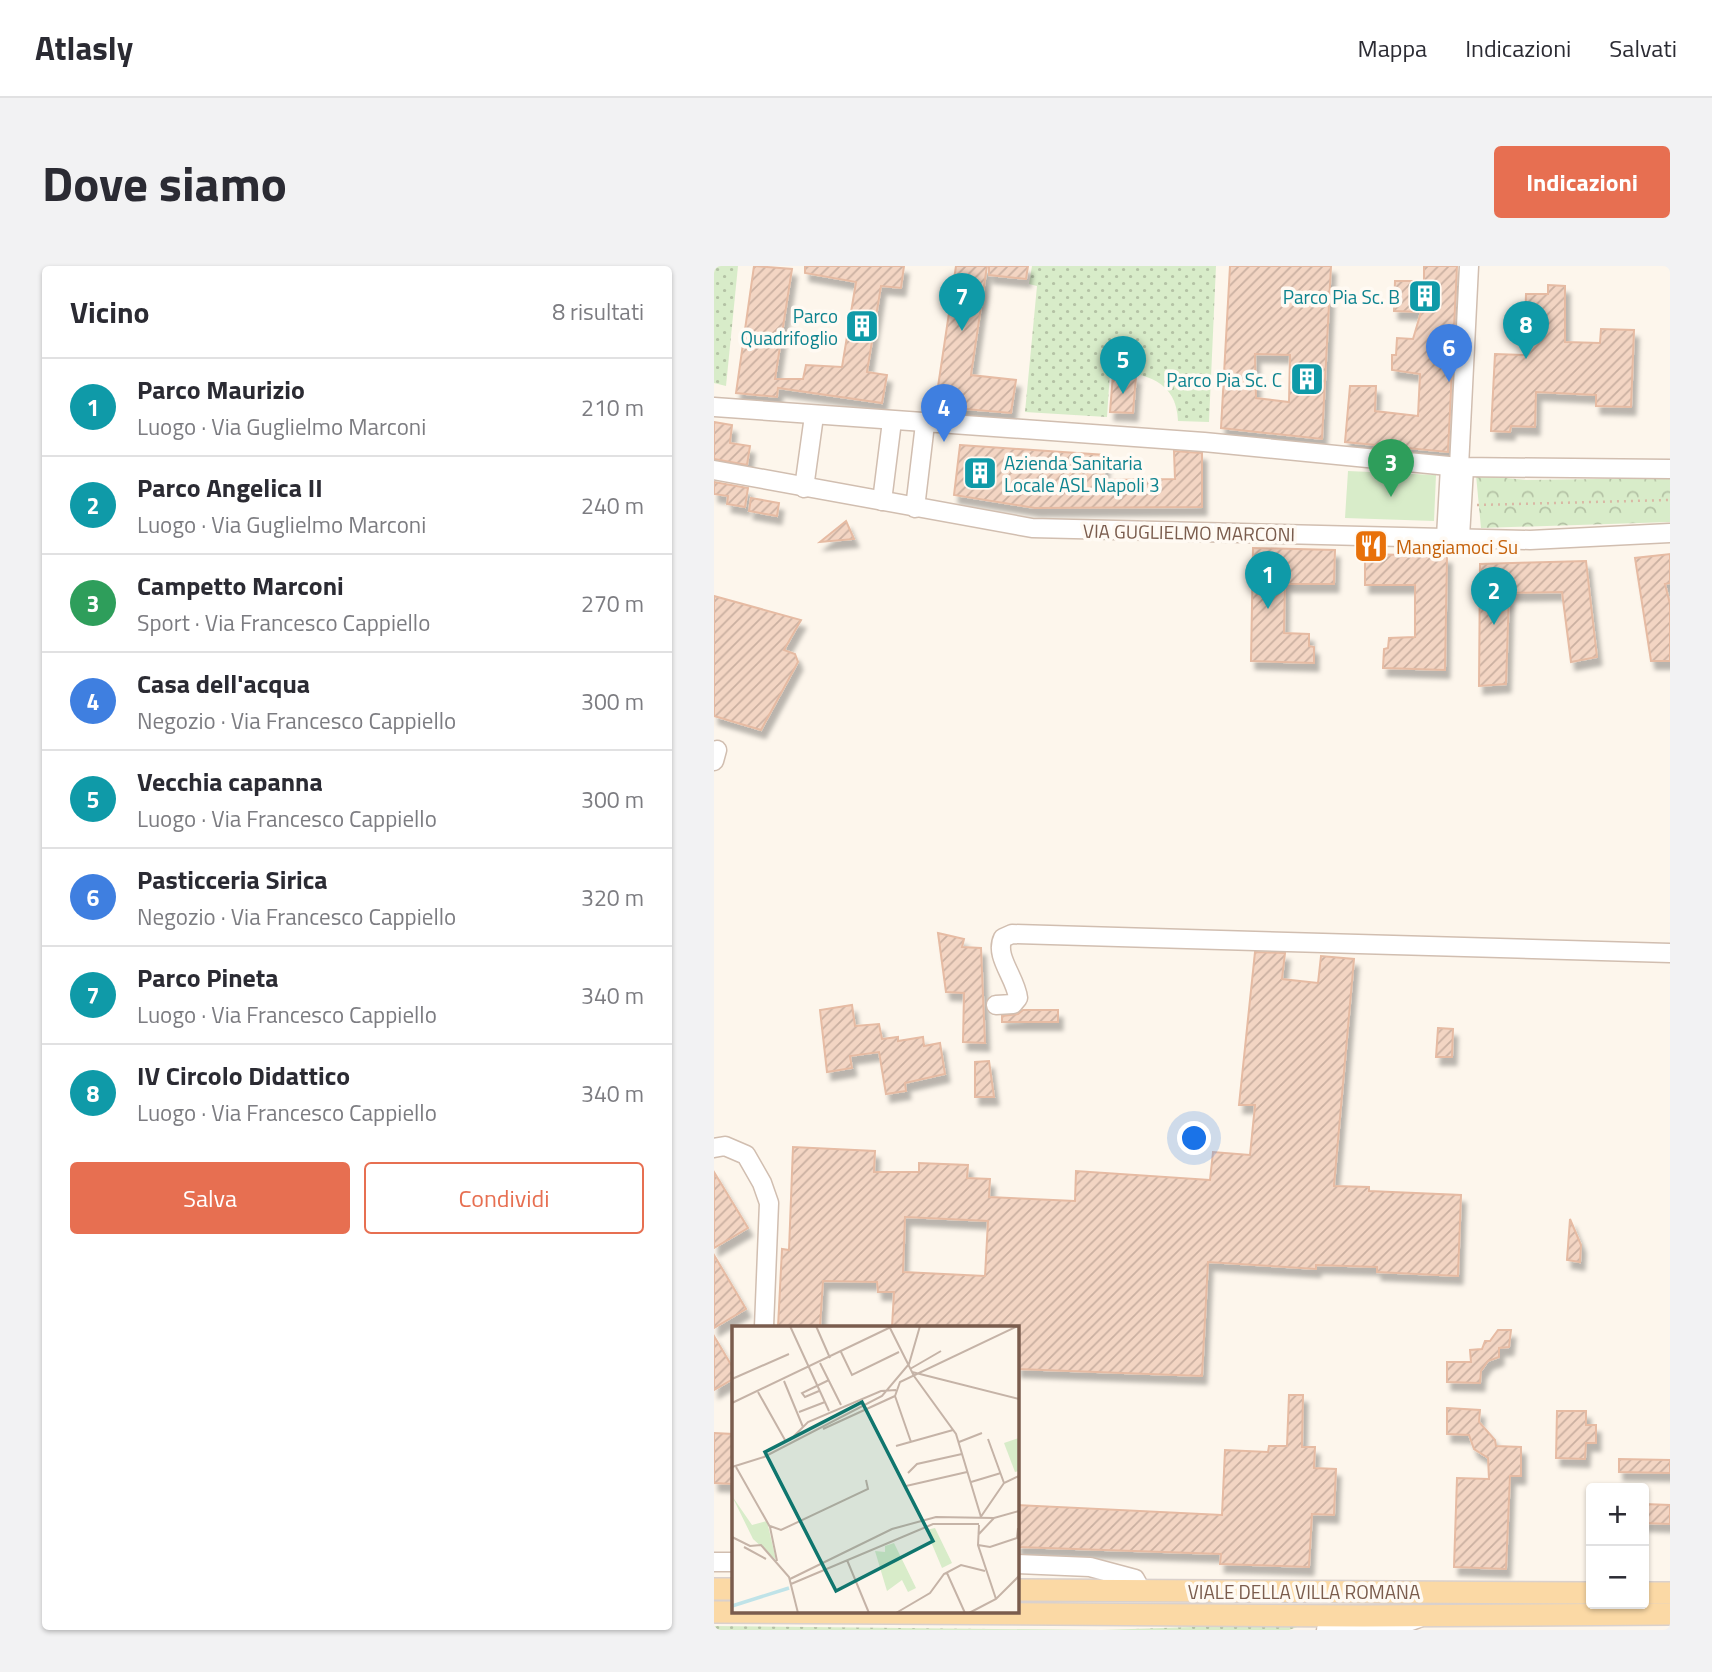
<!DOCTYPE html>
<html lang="it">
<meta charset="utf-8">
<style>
body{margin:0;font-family:"Titillium Web",sans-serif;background:#f2f2f3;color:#2b2b33}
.controls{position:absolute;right:21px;bottom:21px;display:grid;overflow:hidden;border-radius:7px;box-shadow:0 2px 5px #0004}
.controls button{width:63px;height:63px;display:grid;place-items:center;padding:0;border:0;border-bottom:2px solid #e1e1e2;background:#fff;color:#2b2b33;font:35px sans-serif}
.you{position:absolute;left:481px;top:873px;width:24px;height:24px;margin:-18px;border:5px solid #fff;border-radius:50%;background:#1a73e8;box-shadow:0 0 0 10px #1a73e833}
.badge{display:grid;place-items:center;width:46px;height:46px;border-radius:50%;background:#e76f51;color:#fff;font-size:23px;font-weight:700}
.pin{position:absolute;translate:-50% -58px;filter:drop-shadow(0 2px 4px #0008)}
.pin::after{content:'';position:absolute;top:37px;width:24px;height:21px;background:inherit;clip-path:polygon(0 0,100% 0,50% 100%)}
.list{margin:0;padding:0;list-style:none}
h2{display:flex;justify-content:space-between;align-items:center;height:91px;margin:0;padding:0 28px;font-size:30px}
h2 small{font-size:23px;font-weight:400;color:#7c7c81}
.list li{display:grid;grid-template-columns:46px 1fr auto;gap:21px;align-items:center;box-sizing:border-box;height:98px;padding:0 28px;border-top:2px solid #e1e1e2}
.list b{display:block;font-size:26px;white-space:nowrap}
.list p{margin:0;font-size:23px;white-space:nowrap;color:#7c7c81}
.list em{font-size:23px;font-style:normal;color:#7c7c81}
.actions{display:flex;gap:14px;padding:21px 28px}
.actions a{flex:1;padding:16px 0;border:2px solid #e76f51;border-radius:7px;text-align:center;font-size:24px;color:#e76f51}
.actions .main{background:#e76f51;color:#fff}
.map{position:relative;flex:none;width:956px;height:1364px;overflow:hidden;border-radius:7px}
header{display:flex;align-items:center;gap:42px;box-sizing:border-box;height:98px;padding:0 35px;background:#fff;border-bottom:2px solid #e1e1e2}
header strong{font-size:33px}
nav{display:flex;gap:38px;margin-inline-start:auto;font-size:24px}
.intro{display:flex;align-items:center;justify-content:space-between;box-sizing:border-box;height:168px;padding:0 42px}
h1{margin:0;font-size:49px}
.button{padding:18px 32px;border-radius:7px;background:#e76f51;color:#fff;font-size:24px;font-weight:700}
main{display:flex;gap:42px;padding:0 42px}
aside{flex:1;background:#fff;border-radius:7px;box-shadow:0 2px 5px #0004}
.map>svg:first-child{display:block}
.grass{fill:url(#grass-dots)}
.park{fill:url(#park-crowns)}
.pitch{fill:#d8ecc9}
.building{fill:url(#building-hatch);stroke:#e6bba3;stroke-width:2;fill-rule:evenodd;filter:url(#shadow)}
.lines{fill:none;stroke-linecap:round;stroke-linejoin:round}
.minor-casing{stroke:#d1beb0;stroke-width:21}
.major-casing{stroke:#dad1cd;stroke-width:24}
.path{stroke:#d9b8a5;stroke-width:2.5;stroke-dasharray:2 5;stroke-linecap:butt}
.minor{stroke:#fff;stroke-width:18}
.major{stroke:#fbd9a5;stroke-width:21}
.labels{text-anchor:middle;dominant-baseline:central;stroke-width:7;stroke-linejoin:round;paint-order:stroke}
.culture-label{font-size:19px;fill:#0d838f;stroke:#fffaf3;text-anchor:end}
.street-label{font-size:19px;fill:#7a5c4d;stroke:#fffaf3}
.food-label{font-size:19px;fill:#c56008;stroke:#fffaf3;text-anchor:start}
.inset-river{fill:none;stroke:#bfe3e8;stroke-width:3.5}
.inset-road{fill:none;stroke:#c5b3a7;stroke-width:2}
.view{fill:#0f766e;fill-opacity:0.15;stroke:#0f766e;stroke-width:3.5}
.inset-edge{fill:none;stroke:#7a5c4d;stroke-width:3.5}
</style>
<header>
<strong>Atlasly</strong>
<nav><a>Mappa</a><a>Indicazioni</a><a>Salvati</a></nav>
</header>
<div class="intro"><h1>Dove siamo</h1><a class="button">Indicazioni</a></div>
<main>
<aside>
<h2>Vicino<small>8 risultati</small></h2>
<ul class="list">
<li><span class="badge" style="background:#0f9aa8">1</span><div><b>Parco Maurizio</b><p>Luogo · Via Guglielmo Marconi</p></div><em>210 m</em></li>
<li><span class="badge" style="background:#0f9aa8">2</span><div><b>Parco Angelica II</b><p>Luogo · Via Guglielmo Marconi</p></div><em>240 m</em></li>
<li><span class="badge" style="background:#2e9e5b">3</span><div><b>Campetto Marconi</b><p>Sport · Via Francesco Cappiello</p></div><em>270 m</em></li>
<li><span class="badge" style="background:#3f7fe0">4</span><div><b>Casa dell'acqua</b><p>Negozio · Via Francesco Cappiello</p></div><em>300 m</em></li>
<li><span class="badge" style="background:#0f9aa8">5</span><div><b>Vecchia capanna</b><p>Luogo · Via Francesco Cappiello</p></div><em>300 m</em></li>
<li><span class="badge" style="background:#3f7fe0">6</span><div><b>Pasticceria Sirica</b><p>Negozio · Via Francesco Cappiello</p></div><em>320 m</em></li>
<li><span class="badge" style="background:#0f9aa8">7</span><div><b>Parco Pineta</b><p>Luogo · Via Francesco Cappiello</p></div><em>340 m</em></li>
<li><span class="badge" style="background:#0f9aa8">8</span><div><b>IV Circolo Didattico</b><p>Luogo · Via Francesco Cappiello</p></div><em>340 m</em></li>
</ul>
<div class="actions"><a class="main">Salva</a><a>Condividi</a></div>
</aside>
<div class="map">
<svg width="956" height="1364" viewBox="0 0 956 1364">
<defs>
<pattern id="grass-dots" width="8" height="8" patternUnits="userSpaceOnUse" patternTransform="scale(1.75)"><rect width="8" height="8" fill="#d8ecc9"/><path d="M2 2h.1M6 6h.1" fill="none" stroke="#b4c2a5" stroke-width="1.8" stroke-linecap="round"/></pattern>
<pattern id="park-crowns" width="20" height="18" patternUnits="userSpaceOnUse" patternTransform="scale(1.75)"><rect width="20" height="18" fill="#d8ecc9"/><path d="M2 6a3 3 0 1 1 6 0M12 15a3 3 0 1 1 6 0" fill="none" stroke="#b4c2a5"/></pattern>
<pattern id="building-hatch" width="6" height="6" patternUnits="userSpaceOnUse" patternTransform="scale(1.75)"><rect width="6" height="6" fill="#f3d5c3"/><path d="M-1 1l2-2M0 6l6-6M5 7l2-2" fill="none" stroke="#cab0a1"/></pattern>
<filter id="shadow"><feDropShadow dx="4.5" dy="8" stdDeviation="2" flood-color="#0004"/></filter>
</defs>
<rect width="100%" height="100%" fill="#fdf6ec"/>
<!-- grass -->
<g class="grass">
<polygon points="0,0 24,0 12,120 0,117"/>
<path d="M318,0H502L495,156L464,155C463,115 431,106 396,106L393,151L311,146L323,20L315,18Z"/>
<polygon points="595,1357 575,1364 0,1364 0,1360 388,1364"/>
</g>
<!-- park -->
<polygon class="park" points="762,209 812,214 956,212 956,256 767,262"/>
<!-- pitch -->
<polygon class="pitch" points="634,205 722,209 720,255 631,252"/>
<!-- building -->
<g class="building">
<polygon points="40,0 78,3 61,113 89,113 92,99 128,101 142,16 91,7 91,0 190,0 187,22 167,20 153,106 173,109 168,137 64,122 63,131 22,127"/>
<polygon points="242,0 273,0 257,109 302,114 297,147 228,141 222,134"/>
<polygon points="275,0 314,0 312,13 275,9"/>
<path d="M516,0H617L608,173L507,162ZM541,88L576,89L575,136L542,132Z"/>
<polygon points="710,0 743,0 734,186 631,176 636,120 662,120 661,145 704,150 706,108 678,104 678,89 682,89 683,72 699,73 707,46 680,45 681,15 710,15"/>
<polygon points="834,19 851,20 851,76 886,77 887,63 920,64 917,141 882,140 882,129 822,126 821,161 797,160 796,166 777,165 781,88 810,89 812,28 834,28"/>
<polygon points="399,108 422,110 419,147 396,146"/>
<polygon points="0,156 18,159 16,177 36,180 33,199 0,193"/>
<polygon points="246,179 392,189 389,214 461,213 460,185 488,187 488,241 321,242 240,229"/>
<polygon points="0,216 34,222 31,241 13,238 14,230 0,228"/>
<polygon points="37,232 65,237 63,250 35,245"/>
<polygon points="132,255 140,273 106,276"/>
<polygon points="539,282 621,284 620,318 571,318 570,367 595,368 595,380 600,381 600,397 537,395"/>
<polygon points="651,288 733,290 731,404 669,402 670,383 674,382 675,372 701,371 701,319 651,319"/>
<polygon points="956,288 956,317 951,318 956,338 956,395 937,395 921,292"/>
<polygon points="872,295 883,391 857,396 848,326 795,327 792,418 765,420 766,298"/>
<polygon points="0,330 87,354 70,384 81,388 84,396 47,464 0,450"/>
<polygon points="224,667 250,673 248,681 267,682 271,777 249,776 250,727 232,726"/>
<path d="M541,686L571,687L568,713L604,717L607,690L640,693L620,920L655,921V925L747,929L744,1010L663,1006V1001L602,999V1003L494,996L488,1110L303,1103V1061H178L180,1026H164L163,1016L109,1015L106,1061H64L68,983L75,984L79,881L161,885L160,906H205V897L254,899L253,912L276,913L275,931L361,935L362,905L496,914L499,886L536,889L541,839H525ZM191,951L274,955L271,1010L189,1006Z"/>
<polygon points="138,739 141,760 165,758 168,773 184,771 184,775 209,771 210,780 226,777 231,808 191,817 192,825 172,828 165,786 136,790 138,802 113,806 106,744"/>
<polygon points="309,744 344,744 344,756 288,756 288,750 304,748"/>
<polygon points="724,762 739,763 738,791 722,791"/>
<polygon points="275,795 280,831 261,831 261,796"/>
<polygon points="0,906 34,962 0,982"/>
<polygon points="856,953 867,979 866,996 853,994"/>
<polygon points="0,989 32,1043 0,1062"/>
<polygon points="784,1064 797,1064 795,1081 785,1082 785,1091 774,1095 767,1105 766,1117 733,1116 733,1096 757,1096 756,1084 768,1083 771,1075 776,1075"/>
<polygon points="0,1070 19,1102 19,1113 0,1124"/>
<polygon points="575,1129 589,1129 588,1181 601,1181 600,1202 622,1203 620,1249 598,1248 595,1301 506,1298 507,1288 303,1281 303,1239 508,1249 511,1184 554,1186 555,1180 573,1180"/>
<polygon points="733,1142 766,1144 765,1156 781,1174 782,1180 807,1181 807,1210 796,1210 792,1303 740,1301 743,1212 775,1213 774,1192 760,1183 755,1169 733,1168"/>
<polygon points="843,1145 872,1145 872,1159 882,1159 882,1177 872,1177 871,1193 842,1192"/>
<polygon points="0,1167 19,1168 19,1218 0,1217"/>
<polygon points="905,1193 956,1194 956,1207 905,1206"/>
<polygon points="930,1238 956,1239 956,1258 930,1257"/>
</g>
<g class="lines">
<!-- minor casing -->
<g class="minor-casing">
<g id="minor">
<polyline points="0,141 490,176 745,201 956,203"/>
<polyline points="745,201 755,0"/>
<polyline points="0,204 318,262 816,274 956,267"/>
<polyline points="90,222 100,150"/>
<polyline points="168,235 178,155"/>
<polyline points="201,242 211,158"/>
<polyline points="732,271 736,201"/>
<polyline points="746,271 750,202"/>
<polyline points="0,495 3,484"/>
<path d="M282,739L299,738L304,732C302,712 280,690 289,672L298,668L956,687"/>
<polyline points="0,882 11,880 32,889 48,917 55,937 50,1061"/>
<polyline points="0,1296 19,1296"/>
<polyline points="303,1298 376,1301 421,1313 427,1324"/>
<polyline points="612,1364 675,1363 705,1352"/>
</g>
</g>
<!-- major casing -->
<g class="major-casing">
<g id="major">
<polyline points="0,1323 19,1323"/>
<polyline points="303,1324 877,1327"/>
<polyline points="930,1327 956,1327"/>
<polyline points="0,1346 649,1350 956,1348"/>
</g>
</g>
<!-- path -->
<polyline class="path" points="763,239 956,234"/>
<!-- minor -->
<use href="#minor" class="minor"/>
<!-- major -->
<use href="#major" class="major"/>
</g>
<!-- icons -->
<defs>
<g id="building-square" transform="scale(1.75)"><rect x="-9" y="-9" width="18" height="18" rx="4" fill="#0f9aa8" stroke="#fffaf3"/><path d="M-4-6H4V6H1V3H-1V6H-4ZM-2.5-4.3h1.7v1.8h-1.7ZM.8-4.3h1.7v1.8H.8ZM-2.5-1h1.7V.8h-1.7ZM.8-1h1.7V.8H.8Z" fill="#fff"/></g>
<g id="restaurant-square" transform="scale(1.75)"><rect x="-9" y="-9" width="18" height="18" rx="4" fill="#e8710a" stroke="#fffaf3"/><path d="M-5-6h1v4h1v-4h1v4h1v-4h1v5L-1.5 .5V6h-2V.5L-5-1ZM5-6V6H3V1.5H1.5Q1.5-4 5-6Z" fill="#fff"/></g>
</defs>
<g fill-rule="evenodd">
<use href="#building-square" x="711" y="30"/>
<use href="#building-square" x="148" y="60"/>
<use href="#building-square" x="593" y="113"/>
<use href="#building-square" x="266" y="207"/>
<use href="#restaurant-square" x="657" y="280"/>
</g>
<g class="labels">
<!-- culture labels -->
<g class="culture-label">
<text x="686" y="30">Parco Pia Sc. B</text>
<text x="124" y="49">Parco<tspan x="124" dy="22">Quadrifoglio</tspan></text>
<text x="568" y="113">Parco Pia Sc. C</text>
<text x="290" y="196" text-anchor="start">Azienda Sanitaria<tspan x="290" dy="22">Locale ASL Napoli 3</tspan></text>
</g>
<!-- street labels -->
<g class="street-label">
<text transform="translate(475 266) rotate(1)">VIA GUGLIELMO MARCONI</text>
<text x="590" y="1325">VIALE DELLA VILLA ROMANA</text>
</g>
<!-- food labels -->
<g class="food-label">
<text x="682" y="280">Mangiamoci Su</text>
</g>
</g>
<!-- overview -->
<g transform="translate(18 1060)">
<rect width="287" height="287" fill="#fdf6ec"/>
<path d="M203,202L220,237L210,242L194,204ZM162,217L184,262L176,266L170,254L155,265L143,225L153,226V220Z" fill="#d8ecc9"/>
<path d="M0,170L20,199L35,195L44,234L21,213Z" fill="#d8ecc9"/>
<path d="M287,112V145L283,146L272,117Z" fill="#d8ecc9"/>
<path class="inset-river" d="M0,280L57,262"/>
<path class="inset-road" d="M58,0L97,85M84,0L98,32M158,2L182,50L224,108L249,191M109,26L120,49L167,26M88,37L109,79M178,43L209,25M180,46L287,73M0,53L57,28M52,55L71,101M87,65L73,71L70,67L97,54M26,66L53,114M163,70L168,56L286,0M163,70L179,116M0,77L161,0M67,86L93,76M91,103L163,70M256,113L272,157M58,114L76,96L149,65L164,64M227,116L250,107M164,120L221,104M0,141L32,131L150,70L177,38L188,0M4,141L38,201L45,235M176,147L185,138L230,128M239,156L269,147M174,160L235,146M248,192L272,157L287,150M247,199L246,219L264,273M38,200L49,204L136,163L134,154M246,209L262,192M0,211L18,220L29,219L57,251L66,287M246,219L258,221L285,212L286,202M12,221L34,233M115,234L137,287M215,247L233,287M58,253L160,203L204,191L262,192L287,185M59,258L201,198H247M164,287L198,267L212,248L229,239L253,245M237,287L264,273L287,250"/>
<path class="view" d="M130,76L201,215L104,265L33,126Z"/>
<rect width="287" height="287" class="inset-edge"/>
</g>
</svg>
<div class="controls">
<button>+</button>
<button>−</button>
</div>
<div class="you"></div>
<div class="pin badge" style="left:554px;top:343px;background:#0f9aa8">1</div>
<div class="pin badge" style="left:780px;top:359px;background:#0f9aa8">2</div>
<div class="pin badge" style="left:677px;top:231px;background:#2e9e5b">3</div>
<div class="pin badge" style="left:230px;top:176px;background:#3f7fe0">4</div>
<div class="pin badge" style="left:409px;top:128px;background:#0f9aa8">5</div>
<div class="pin badge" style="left:735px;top:116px;background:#3f7fe0">6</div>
<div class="pin badge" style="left:248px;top:65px;background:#0f9aa8">7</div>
<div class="pin badge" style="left:812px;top:93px;background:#0f9aa8">8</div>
</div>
</main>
